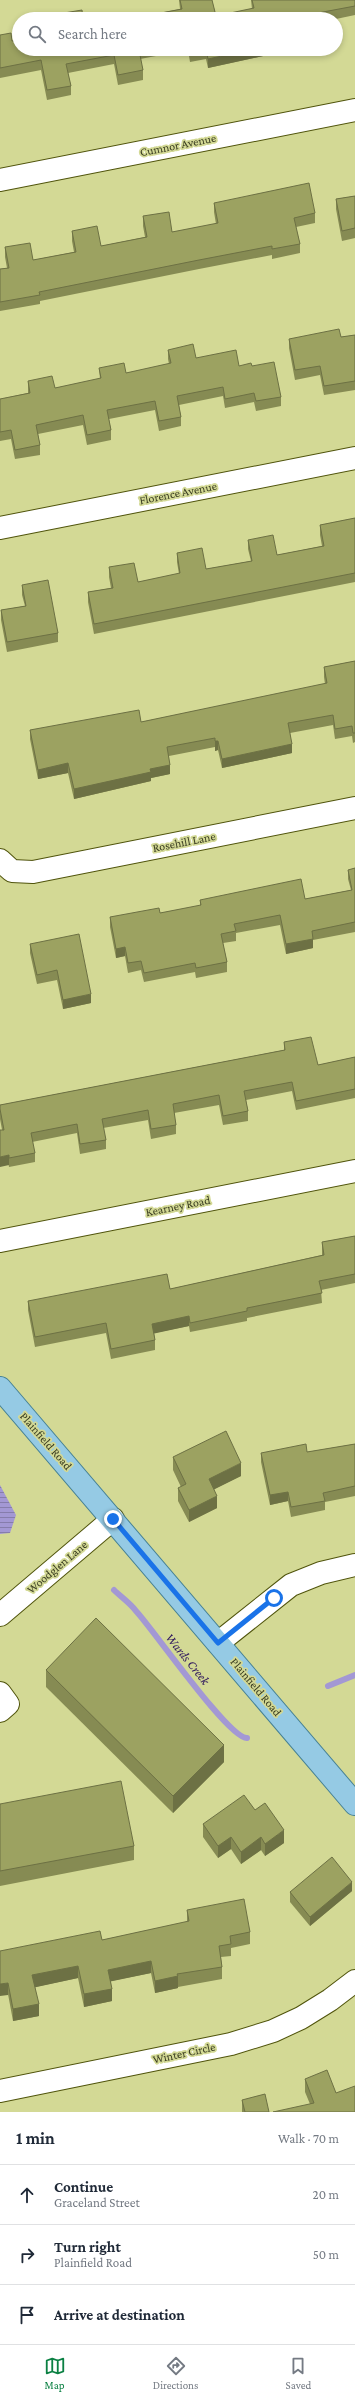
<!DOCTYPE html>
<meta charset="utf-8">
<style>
body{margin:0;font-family:"Crimson Pro",serif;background:#f2f2f3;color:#1f2937}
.stop{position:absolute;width:12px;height:12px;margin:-9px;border:3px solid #1a73e8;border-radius:50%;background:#fff}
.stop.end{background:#1a73e8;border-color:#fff;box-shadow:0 1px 4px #0008}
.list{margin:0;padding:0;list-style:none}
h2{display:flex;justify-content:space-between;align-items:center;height:52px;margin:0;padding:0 16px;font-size:17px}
h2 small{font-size:13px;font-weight:400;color:#747a83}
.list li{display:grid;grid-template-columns:26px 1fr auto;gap:12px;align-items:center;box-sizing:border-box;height:60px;padding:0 16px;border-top:1px solid #e0e1e3}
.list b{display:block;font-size:15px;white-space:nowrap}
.list p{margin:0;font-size:13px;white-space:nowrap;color:#747a83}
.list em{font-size:13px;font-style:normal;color:#747a83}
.icon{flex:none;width:22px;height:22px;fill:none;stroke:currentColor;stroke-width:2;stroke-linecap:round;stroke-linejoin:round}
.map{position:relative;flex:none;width:355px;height:2112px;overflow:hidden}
.search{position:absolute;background:#fff;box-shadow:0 2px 6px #0003;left:12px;right:12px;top:12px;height:44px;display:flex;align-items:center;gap:10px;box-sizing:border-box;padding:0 14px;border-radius:22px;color:#747a83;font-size:15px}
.sheet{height:232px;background:#fff}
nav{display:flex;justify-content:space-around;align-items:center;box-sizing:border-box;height:56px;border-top:1px solid #e0e1e3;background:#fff;font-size:11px;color:#747a83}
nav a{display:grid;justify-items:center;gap:2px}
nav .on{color:#0b8043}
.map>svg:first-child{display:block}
.water{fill:url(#water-rules)}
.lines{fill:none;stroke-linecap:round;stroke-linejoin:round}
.stream{stroke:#a398d4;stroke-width:6}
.minor-casing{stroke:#50540c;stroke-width:24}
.major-casing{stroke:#478294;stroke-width:24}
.minor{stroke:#fff;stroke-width:22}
.major{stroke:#95cae4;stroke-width:22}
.wall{fill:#868b53}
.shaded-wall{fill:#6d7144}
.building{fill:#9ca261;stroke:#6d7144}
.route{stroke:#1a73e8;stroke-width:5}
.labels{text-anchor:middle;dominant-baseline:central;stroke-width:3.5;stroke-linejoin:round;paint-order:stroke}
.street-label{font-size:12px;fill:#3a3d21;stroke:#d3d995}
.water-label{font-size:13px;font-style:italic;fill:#2e165d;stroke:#d3d995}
</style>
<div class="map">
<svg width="355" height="2112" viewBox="0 0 355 2112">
<defs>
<pattern id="water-rules" width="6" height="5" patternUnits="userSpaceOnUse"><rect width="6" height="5" fill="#a398d4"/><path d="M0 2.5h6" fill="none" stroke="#867dac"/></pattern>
</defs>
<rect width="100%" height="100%" fill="#d3d995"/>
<!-- water -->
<polygon class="water" points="0,1485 16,1515 10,1533 0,1534"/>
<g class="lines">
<!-- stream -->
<g class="stream">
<path d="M114,1590C121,1597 130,1603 136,1611C153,1629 229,1739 247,1738"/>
<polyline points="328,1686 355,1675"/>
</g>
<!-- minor casing -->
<g class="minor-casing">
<g id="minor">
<polyline points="0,180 355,110"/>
<polyline points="0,528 355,458"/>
<polyline points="0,860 12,871 33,872 355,808"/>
<polyline points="0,1241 355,1171"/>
<polyline points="0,1615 113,1519"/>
<polyline points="218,1643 291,1585 321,1573 355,1565"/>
<polyline points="0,1693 8,1704 0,1711"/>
<polyline points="0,2091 231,2044 273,2031 301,2018 330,2000 355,1981"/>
</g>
</g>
<!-- major casing -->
<g class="major-casing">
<polyline id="major" points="0,1388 355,1804"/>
</g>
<!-- minor -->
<use href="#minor" class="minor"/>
<!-- major -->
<use href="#major" class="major"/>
</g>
<!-- wall -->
<g class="wall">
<polygon points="179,0 212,0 216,16 252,9 251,0 355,0 355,15 336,19 129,19 180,9"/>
<polygon points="0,35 12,41 19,49 286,49 286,51 208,68 206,59 190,62 188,50 140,59 143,70 143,80 118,85 114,64 68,73 71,86 71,95 47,100 41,70 0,78"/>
<polygon points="355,196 355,238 342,241 336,209 336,199"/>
<polygon points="214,203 315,213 315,223 296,227 300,244 300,253 272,259 272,255 199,269 40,301 40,304 0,311 0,269 7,268 5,257 5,247 33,260 74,252 72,241 72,231 101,246 145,237 143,226 143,216 172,232 216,224 214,212"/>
<polygon points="355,335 355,390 324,395 320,375 295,380 289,348 289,339 341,337"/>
<polygon points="168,350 196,358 239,366 252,366 281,397 281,406 256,411 254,402 225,408 223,396 179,405 181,417 181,426 159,431 155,410 109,419 111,430 111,440 87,445 83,425 38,434 40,445 40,455 15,459 11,439 0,441 0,399 28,393 28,381 55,388 100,379 99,368 126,373 169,364 168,359"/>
<polygon points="355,518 355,582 94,634 88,602 88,592 111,588 109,577 109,567 138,582 179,574 177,562 177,553 206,569 251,561 248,549 248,540 277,555 322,546 320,535 320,525"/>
<polygon points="22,585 58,633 58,642 7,652 1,620 1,610 25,606 22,595"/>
<polygon points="355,661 355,742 353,743 352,736 335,739 333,725 290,733 292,753 222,768 218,750 215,751 215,747 169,756 170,774 151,778 151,781 74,799 68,773 38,779 30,739 30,730 141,722 325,684 324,677 324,667"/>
<polygon points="355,868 355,932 313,940 313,948 286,954 280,925 236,933 236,941 223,943 227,962 227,972 196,978 195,972 144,982 141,970 128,973 125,956 116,958 110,927 110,917 160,913 200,906 200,900 305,899 351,890 348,879 348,870"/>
<polygon points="30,944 91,1003 63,1009 57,980 37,984 30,953"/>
<polygon points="284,1042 318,1065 355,1057 355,1098 296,1110 292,1091 246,1100 248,1111 248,1121 223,1125 219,1105 174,1113 176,1125 176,1134 151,1139 148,1120 103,1128 106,1140 106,1149 80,1154 77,1133 32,1142 35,1153 35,1162 9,1167 0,1119 0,1105 284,1050"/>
<polygon points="355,1236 355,1283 321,1290 322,1303 247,1318 247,1321 190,1332 189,1326 154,1333 155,1340 155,1350 111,1359 106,1333 35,1347 28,1310 28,1301 170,1289 322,1255 322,1242"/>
<polygon points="355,1444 355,1496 325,1502 325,1510 291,1517 288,1501 270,1505 261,1462 261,1453 307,1452"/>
<polygon points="173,1457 241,1476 214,1489 217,1508 189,1522 178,1501 178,1488 181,1487 173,1470"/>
<polygon points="46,1670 224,1762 173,1813 46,1687"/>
<polygon points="0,1804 134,1846 134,1860 0,1886"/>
<polygon points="255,1810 284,1843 265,1856 261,1850 241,1864 231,1849 218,1858 203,1837 203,1824"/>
<polygon points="352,1891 310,1926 290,1902 290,1892"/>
<polygon points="187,1910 250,1932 250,1944 231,1948 231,1956 221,1957 222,1967 222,1979 178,1987 178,1988 155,1993 151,1973 111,1981 112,2001 84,2007 78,1978 35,1987 39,2016 13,2021 0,1951 102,1940 187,1922"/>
<polygon points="305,2079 336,2093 355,2112 310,2104 305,2092"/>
<polygon points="242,2100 269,2112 242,2112"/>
</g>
<!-- shaded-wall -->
<g class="shaded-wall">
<polygon points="307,15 307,19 291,19"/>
<polygon points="254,49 286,49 286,51 208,68 208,59"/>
<polygon points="215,741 218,741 218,750 215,751"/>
<polygon points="292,744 292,753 222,768 222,759"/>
<polygon points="68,763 68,773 38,779 38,770"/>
<polygon points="170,765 170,774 151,778 151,781 74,799 74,789 150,769"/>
<polygon points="313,939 313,948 286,954 286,944"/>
<polygon points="125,947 125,956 116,958 116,949"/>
<polygon points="91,994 91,1003 63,1009 63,1000"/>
<polygon points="9,1155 9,1165 0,1167 0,1157"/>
<polygon points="189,1316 189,1326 152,1334 152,1324"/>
<polygon points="241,1463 241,1476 209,1492 209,1479"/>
<polygon points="288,1492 288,1501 270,1505 270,1495"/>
<polygon points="217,1496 217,1508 189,1522 189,1510"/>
<polygon points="224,1745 224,1762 173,1813 173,1796"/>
<polygon points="284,1830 284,1843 265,1856 265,1844"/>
<polygon points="231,1837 231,1849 218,1858 218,1846"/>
<polygon points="261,1837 261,1850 241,1864 241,1852"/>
<polygon points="352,1882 352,1891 310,1926 310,1917"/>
<polygon points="151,1961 151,1973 108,1982 108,1970"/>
<polygon points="78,1966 78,1978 32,1988 32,1975"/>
<polygon points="178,1976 178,1988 155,1993 155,1981"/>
<polygon points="8,1983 8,1995 0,1996 0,1984"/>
<polygon points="112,1989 112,2001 84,2007 84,1994"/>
<polygon points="39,2004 39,2016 13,2021 13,2009"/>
</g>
<!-- building -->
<g class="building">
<polygon points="180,0 212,0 216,16 254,8 252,0 355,0 355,6 307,15 291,19 129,19 182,9"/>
<polygon points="82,10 83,19 52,19 52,15"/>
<polygon points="11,33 12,41 19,40 19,49 144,49 139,50 143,70 118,75 114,55 66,64 71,86 47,90 41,60 0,68 0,35"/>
<polygon points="190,49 254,49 208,59 206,49 190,52"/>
<polygon points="309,183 315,213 294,218 300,244 272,249 272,246 199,260 39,292 40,295 0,302 0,269 9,268 5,247 30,243 33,260 76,252 72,231 97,226 101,246 147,237 143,216 169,212 172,232 218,223 214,203"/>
<polygon points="355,196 355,228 342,231 336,199"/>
<polygon points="339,329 341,337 355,335 355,381 324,386 320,366 295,370 289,339"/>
<polygon points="193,344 196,358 236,350 239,366 251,363 252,366 274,362 281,397 256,401 254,393 225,399 223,387 177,396 181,417 159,421 155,401 107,410 111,430 87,435 83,415 36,425 40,445 15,450 11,430 0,432 0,399 30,393 28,381 52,376 55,388 101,378 99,368 124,363 126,373 171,363 168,350"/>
<polygon points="355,518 355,573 94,624 88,592 113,588 109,567 134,563 138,582 180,573 177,553 202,548 206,569 252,561 248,540 273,535 277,555 324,546 320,525"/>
<polygon points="48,580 58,633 7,642 1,610 26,606 22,585"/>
<polygon points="355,661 355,733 353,733 352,726 335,729 333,715 288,723 292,744 222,759 218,741 215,741 215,738 167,747 170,765 150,769 151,772 74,789 68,763 38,770 30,730 139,710 141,722 327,683 324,667"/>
<polygon points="355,868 355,922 312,931 313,939 286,944 280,915 234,924 236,931 221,934 227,962 196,968 195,963 144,973 141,961 128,963 125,947 116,949 110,917 159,908 160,913 201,905 200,900 301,879 305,899 352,890 348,870"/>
<polygon points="79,934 91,994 63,1000 57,970 37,975 30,944"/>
<polygon points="311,1037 318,1065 355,1057 355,1089 296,1101 292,1082 244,1091 248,1111 223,1116 219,1095 173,1104 176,1125 151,1129 148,1110 102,1119 106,1140 80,1144 77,1124 31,1133 35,1153 9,1158 9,1155 0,1157 0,1130 4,1130 0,1109 0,1105 285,1050 284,1042"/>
<polygon points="355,1236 355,1274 319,1281 322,1293 247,1308 247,1311 190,1323 189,1316 152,1324 155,1340 111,1349 106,1323 35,1337 28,1301 167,1274 170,1289 324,1255 322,1242"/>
<polygon points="226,1431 241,1463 209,1479 217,1496 189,1510 178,1488 186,1484 173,1457"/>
<polygon points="306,1444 307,1452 355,1444 355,1486 323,1493 325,1501 291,1507 288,1492 270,1495 261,1453"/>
<polygon points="96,1618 224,1745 173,1796 46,1670"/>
<polygon points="121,1781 134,1846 0,1871 0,1804"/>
<polygon points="244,1795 255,1810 265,1803 284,1830 265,1844 261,1837 241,1852 231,1837 218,1846 203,1824"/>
<polygon points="332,1857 352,1882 310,1917 290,1892"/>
<polygon points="244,1899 250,1932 230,1936 231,1944 219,1946 222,1967 177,1974 178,1976 155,1981 151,1961 108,1970 112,1989 84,1994 78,1966 32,1975 39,2004 13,2009 8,1983 0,1984 0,1951 100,1931 102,1940 189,1921 187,1910"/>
<polygon points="327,2070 336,2093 355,2086 355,2112 273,2112 314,2103 305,2079"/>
<polygon points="265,2094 269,2112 245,2112 242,2100"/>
</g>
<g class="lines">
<!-- route -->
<polyline class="route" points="113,1519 218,1643 274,1598"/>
</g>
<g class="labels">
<!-- street labels -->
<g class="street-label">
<text transform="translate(178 145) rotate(-11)">Cumnor Avenue</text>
<text transform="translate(178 493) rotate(-11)">Florence Avenue</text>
<text transform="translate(184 842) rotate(-11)">Rosehill Lane</text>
<text transform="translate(178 1206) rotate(-11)">Kearney Road</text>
<text transform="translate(46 1441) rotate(49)">Plainfield Road</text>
<text transform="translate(57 1567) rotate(-40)">Woodglen Lane</text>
<text transform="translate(256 1687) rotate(50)">Plainfield Road</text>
<text transform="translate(184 2053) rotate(-12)">Winter Circle</text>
</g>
<!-- water labels -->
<g class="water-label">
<text transform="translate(188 1659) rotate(51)">Wards Creek</text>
</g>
</g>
</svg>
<div class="stop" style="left:274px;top:1598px"></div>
<div class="stop end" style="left:113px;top:1519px"></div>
<div class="search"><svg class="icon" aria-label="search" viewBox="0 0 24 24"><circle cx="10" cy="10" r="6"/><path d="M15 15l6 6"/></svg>Search here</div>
</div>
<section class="sheet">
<h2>1 min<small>Walk · 70 m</small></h2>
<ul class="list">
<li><svg class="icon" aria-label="ahead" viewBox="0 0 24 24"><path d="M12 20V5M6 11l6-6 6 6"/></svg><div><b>Continue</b><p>Graceland Street</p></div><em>20 m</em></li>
<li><svg class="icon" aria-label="right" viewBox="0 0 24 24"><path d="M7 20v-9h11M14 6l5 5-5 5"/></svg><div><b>Turn right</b><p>Plainfield Road</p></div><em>50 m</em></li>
<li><svg class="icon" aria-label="arrive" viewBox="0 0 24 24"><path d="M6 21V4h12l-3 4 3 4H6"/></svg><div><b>Arrive at destination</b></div></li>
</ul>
</section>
<nav>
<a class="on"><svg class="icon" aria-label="map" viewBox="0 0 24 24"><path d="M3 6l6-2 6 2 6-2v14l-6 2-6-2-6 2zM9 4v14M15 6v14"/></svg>Map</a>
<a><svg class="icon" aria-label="directions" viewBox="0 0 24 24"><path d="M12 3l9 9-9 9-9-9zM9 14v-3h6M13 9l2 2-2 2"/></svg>Directions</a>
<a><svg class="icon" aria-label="saved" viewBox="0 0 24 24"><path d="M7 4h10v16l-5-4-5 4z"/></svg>Saved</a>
</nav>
